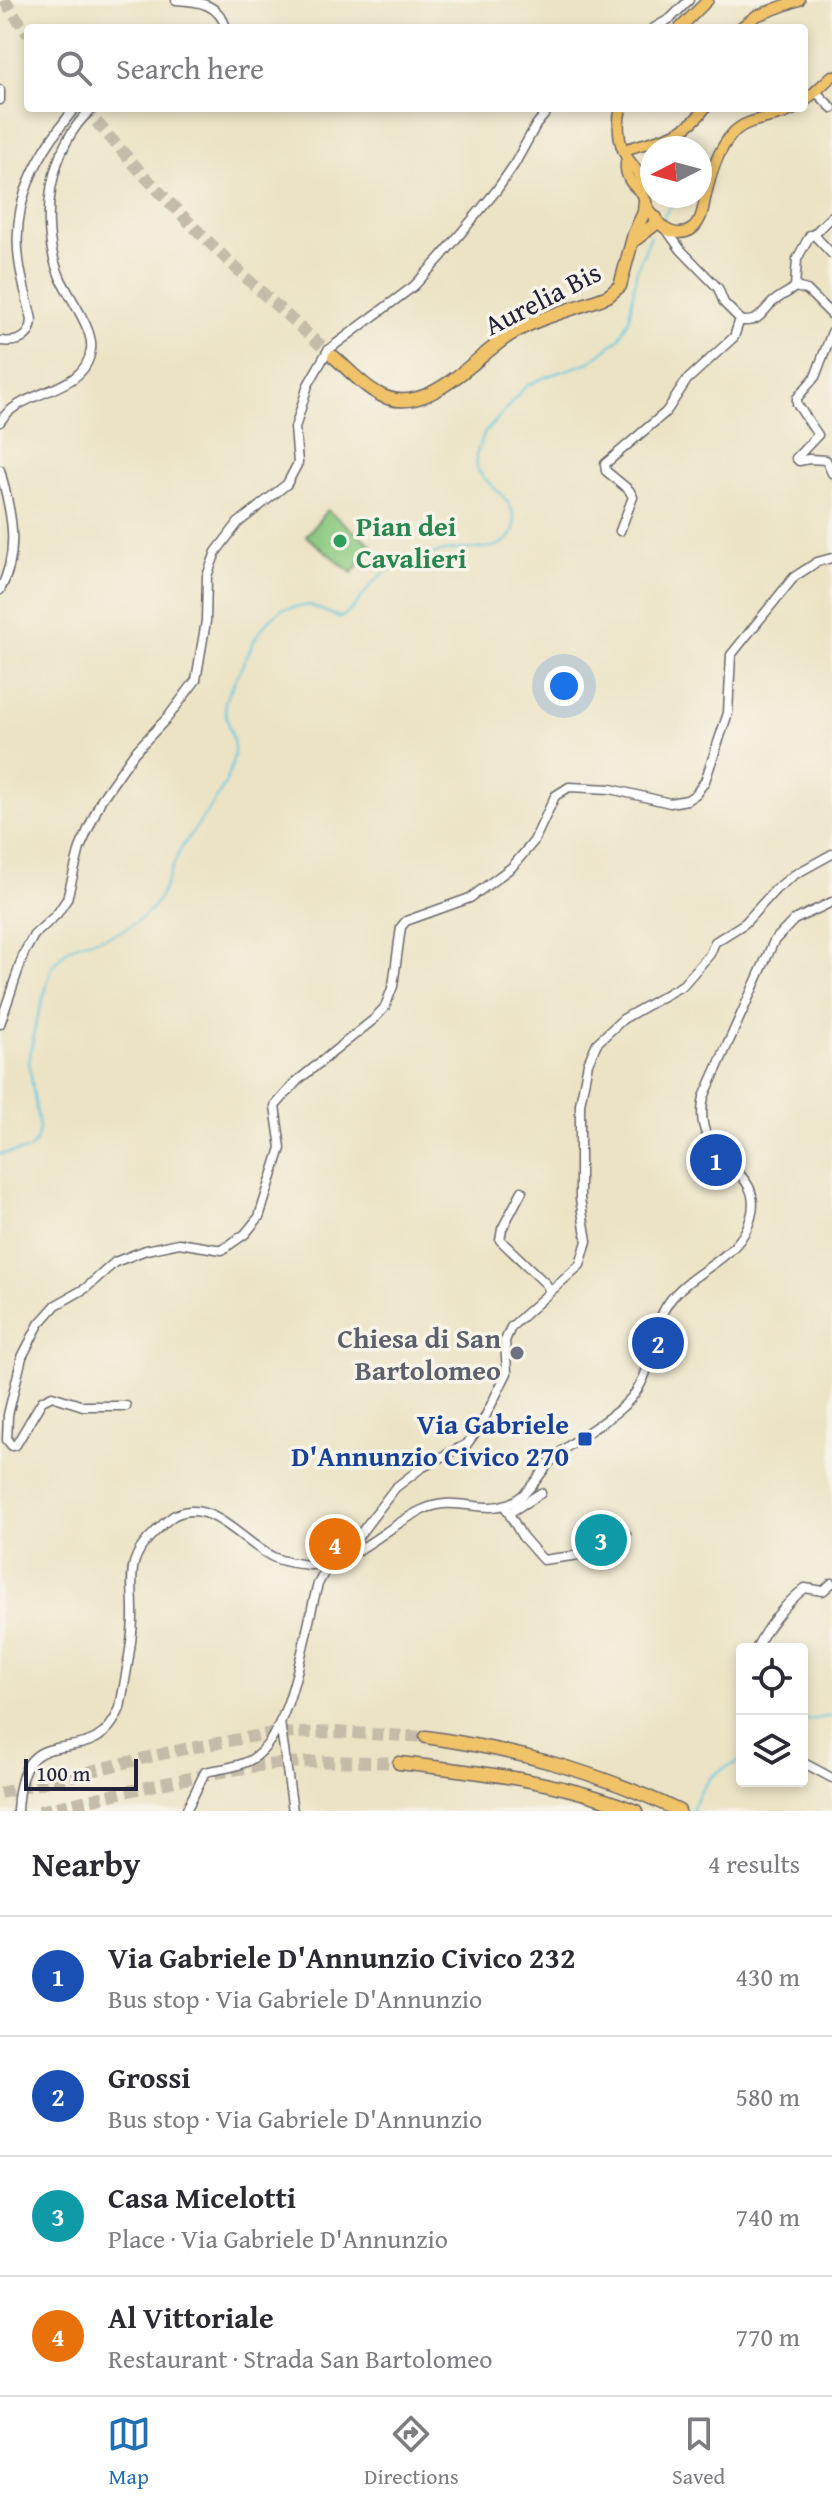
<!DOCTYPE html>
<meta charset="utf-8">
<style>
body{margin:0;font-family:"Gentium Book Plus",serif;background:#f7f7f7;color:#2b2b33}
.controls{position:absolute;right:24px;bottom:24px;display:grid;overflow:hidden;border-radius:8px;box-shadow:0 4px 12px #0003}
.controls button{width:72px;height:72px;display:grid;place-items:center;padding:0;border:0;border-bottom:2px solid #e1e1e2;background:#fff;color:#2b2b33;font:40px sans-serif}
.compass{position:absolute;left:640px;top:136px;width:72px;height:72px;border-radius:50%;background:#fff;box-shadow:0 4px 12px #0003;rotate:264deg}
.scale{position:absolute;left:24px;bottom:20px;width:114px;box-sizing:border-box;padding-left:8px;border:4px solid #22223b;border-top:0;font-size:22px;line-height:28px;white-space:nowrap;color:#22223b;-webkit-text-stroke:6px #f7f3e8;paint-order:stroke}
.you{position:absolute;left:564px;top:686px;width:28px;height:28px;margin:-20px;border:6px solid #fff;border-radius:50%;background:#1a73e8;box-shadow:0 0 0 12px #1a73e833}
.badge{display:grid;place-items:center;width:52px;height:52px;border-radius:50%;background:#1f6fb2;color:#fff;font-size:26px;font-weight:700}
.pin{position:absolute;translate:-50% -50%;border:4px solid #fff;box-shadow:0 2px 8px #0006}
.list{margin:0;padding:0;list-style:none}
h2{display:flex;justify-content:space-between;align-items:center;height:104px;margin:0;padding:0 32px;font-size:34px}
h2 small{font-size:26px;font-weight:400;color:#7c7c81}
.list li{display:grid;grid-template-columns:52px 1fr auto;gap:24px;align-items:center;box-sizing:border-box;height:120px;padding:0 32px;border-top:2px solid #e1e1e2}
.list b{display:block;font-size:30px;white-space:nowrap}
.list p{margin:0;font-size:26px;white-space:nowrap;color:#7c7c81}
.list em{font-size:26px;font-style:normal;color:#7c7c81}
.icon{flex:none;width:44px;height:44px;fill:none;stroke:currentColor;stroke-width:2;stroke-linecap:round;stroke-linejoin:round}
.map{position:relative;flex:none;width:832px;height:1811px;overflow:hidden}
.search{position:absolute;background:#fff;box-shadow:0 4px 12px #0003;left:24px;right:24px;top:24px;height:88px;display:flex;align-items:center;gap:20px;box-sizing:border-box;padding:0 28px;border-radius:8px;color:#7c7c81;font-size:30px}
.sheet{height:584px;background:#fff}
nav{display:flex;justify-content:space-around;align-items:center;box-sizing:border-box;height:112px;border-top:2px solid #e1e1e2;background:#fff;font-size:22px;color:#7c7c81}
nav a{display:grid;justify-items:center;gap:4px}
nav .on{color:#1f6fb2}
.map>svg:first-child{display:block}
.green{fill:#8bc97f;stroke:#56765d;stroke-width:2}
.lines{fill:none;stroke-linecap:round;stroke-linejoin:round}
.stream{stroke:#61c6de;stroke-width:2}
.highway-tunnel{stroke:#c4bca9;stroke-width:12;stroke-dasharray:12 6;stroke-linecap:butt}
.minor-casing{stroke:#69666b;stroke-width:11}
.major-casing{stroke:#69666b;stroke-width:13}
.highway-casing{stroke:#69666b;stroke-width:15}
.minor{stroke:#fff;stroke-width:8}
.major{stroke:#f1c369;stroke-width:10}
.highway{stroke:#f1c369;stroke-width:12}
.leisure-dot{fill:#2e9e5b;stroke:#f7f3e8;stroke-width:3}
.worship-dot{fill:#6b7280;stroke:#f7f3e8;stroke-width:3}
.transit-dot{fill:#1a4fb4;stroke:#f7f3e8;stroke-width:3}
.labels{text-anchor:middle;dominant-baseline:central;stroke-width:7;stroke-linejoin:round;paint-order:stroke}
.street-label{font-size:28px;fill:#22223b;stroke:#f7f3e8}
.leisure-label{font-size:28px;font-weight:bold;fill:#27864d;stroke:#f7f3e8;text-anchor:start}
.worship-label{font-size:28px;font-weight:bold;fill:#5b616d;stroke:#f7f3e8;text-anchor:end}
.transit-label{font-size:28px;font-weight:bold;fill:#164399;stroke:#f7f3e8;text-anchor:end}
</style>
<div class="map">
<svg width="832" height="1811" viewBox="0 0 832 1811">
<rect width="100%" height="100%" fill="#f7f3e8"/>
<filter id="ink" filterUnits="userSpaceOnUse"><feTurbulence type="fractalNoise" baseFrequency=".0125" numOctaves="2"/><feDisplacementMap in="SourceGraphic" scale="16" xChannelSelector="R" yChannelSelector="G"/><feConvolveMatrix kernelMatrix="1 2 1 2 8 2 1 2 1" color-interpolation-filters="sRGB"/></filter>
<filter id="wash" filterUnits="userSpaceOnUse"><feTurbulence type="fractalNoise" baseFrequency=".006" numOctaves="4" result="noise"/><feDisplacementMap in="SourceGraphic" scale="32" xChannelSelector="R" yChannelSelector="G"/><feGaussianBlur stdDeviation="1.8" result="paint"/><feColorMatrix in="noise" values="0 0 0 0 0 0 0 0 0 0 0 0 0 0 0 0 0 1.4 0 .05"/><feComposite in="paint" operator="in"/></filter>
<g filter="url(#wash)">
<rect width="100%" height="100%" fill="#ece3c4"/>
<!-- green -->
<polygon class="green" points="327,510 373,546 352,573 306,536"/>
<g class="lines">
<!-- stream -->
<g class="stream">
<polyline points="664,216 677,196"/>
<path d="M0,1154L29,1150L36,1142L39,1129L29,1062L35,1027L51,970C75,930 93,948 127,928C137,922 148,914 155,904C167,888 171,867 181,849C200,818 229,792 234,754C236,734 223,720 225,701L256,637L267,622L282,609L310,605L340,618C361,608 366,580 393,568C409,560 428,554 446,551C467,547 521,556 514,517C510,495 486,486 477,468L476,455L484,434L526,386L545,377L590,362L619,339L629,319L637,269L651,235"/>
<polyline points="802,1721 832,1716"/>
<path d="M692,1811C706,1778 709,1774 742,1760"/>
</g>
</g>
</g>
<g filter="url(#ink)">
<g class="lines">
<!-- highway-tunnel -->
<g class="highway-tunnel">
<polyline points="4,0 28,34"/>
<path d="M85,108C160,199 246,280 334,357"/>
<polyline points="0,1793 174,1751 267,1734 335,1732 426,1737"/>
<path d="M39,1811C109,1796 180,1778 251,1767C301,1760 350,1761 399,1763"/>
</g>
<!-- minor casing -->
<g class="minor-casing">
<g id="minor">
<path d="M176,0C199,1 219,4 226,28"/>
<polyline points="654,28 671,18 689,0"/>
<polyline points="0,90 0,100"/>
<polyline points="816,92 832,108"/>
<path d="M666,229L681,250L718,288L724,303L742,321C761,322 761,312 773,302C780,296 788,293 795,287"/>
<polyline points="813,235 832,216"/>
<polyline points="795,287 797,259 810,235 815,236 832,254"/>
<polyline points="795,287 807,290 832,315"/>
<polyline points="832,332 815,377 797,398 797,404 818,435 796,458 799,461 809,459 826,460 832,473"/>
<path d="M0,341C17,343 31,339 32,320C28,300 21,280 19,260C11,200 38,153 75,108"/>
<path d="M0,422C20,388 86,395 91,349C94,329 68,296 60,277C38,225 48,146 93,108"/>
<path d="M0,470C11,510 21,551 0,590"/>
<polyline points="620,531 633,497 629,490 606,471 605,464 666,412 687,380 734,337 740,319"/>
<polyline points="0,1024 24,953 34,935 57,914 67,899 80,848 101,800 134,753 168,717 196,680 206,621 207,576 216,552 238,523 287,484 298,463 295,428 308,385 328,350 414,286 441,257 496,191 514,165 536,125 550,108"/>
<polyline points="522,1191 502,1229 500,1240 546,1284 550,1291"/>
<polyline points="126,1406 83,1406 52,1396 42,1401 16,1445 12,1446 7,1440 8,1415 22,1357 39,1324 56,1305 86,1288 115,1262 146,1250 179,1243 222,1250 245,1234 259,1217 281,1148 275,1106 297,1081 373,1020 385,1007 393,986 401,927 406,921 470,898 512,867 534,841 555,796 569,787 611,789 670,803 687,800 696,794 705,781 728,713 731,655 794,577 817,562 832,558"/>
<polyline points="504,1505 522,1536 543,1560 617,1550 626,1534"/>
<polyline points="509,1513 541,1493"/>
<polyline points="345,1554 395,1488 421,1468 467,1444 481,1425 507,1373 505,1341 511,1327 580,1265 587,1241 580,1199 580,1104 588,1063 597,1043 623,1019 683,985 710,954 715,942 745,923 776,889 794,875 832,854"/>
<path d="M756,1649C766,1627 786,1603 805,1588L823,1591L832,1583"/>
<polyline points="280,1722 293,1811"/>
<polyline points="802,1762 832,1778"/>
<path d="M17,1811C22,1706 91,1781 120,1708C125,1679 132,1648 133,1619C134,1579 123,1561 156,1531C161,1526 168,1519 175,1515C213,1497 244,1545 275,1558C286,1563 299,1564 310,1565C354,1565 385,1527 422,1510C456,1494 481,1515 510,1503C529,1495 539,1474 552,1460C577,1434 622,1417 639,1387C655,1360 651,1327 669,1302C692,1269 740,1260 751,1217C766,1163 689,1164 704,1097L774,941L794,920L832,902"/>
<path d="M186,1811L205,1772C219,1769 240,1767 252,1759C292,1736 305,1628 318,1584L325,1571L332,1566"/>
</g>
</g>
<!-- major casing -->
<g class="major-casing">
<g id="major">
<polyline points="680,28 708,0"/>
<polyline points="740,28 756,16 799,0"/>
<polyline points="804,102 832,76"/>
<path d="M621,108C617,123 618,142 626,156C632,165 639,170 640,182C642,199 650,213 661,225C672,236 690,236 698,222C703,215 703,207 705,199C710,176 717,150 734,132C750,116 777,120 796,108"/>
<path d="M624,150C656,139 684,138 705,108"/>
<path d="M627,157C623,173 629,183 642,193"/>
</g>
</g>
<!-- highway casing -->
<g class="highway-casing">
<g id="highway">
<polyline points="636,239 654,225 656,218"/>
<path d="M334,357C348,369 361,384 377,393C424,422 473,358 510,335C540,316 576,309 608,296L620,286L634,234L644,212L645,201"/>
<path d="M426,1737C514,1750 598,1771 679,1811"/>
<path d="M399,1763C480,1772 561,1781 636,1811"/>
</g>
</g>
<!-- minor -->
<use href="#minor" class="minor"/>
<!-- major -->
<use href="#major" class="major"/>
<!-- highway -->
<use href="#highway" class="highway"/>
</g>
</g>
<!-- markers -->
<circle class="leisure-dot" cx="340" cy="541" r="8"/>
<circle class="worship-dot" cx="517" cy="1353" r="8"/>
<rect class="transit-dot" x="577" y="1431" width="16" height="16" rx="4"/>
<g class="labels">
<!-- street labels -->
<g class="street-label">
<text transform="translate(542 298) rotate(-27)">Aurelia Bis</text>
</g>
<!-- leisure labels -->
<g class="leisure-label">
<text x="356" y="525">Pian dei<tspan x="356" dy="32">Cavalieri</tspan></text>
</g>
<!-- worship labels -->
<g class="worship-label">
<text x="501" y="1337">Chiesa di San<tspan x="501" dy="32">Bartolomeo</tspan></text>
</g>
<!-- transit labels -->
<g class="transit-label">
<text x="569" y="1423">Via Gabriele<tspan x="569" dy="32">D'Annunzio Civico 270</tspan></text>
</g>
</g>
</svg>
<div class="controls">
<button><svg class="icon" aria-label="locate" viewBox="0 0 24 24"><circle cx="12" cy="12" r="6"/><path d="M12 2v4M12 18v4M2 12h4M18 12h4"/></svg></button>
<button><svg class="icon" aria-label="layers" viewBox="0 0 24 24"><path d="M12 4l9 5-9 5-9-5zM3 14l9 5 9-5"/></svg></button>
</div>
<svg class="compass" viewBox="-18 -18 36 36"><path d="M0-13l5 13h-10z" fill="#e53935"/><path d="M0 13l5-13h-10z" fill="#7c7c81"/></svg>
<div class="scale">100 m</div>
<div class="you"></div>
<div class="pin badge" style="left:716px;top:1160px;background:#1a4fb4">1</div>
<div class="pin badge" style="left:658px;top:1343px;background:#1a4fb4">2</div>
<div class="pin badge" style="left:601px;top:1540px;background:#0f9aa8">3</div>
<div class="pin badge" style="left:335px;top:1544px;background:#e8710a">4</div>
<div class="search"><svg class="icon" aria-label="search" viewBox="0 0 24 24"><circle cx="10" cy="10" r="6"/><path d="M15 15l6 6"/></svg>Search here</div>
</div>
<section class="sheet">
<h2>Nearby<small>4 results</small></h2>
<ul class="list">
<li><span class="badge" style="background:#1a4fb4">1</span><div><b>Via Gabriele D'Annunzio Civico 232</b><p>Bus stop · Via Gabriele D'Annunzio</p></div><em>430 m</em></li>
<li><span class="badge" style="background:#1a4fb4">2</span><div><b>Grossi</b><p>Bus stop · Via Gabriele D'Annunzio</p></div><em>580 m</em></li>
<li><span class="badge" style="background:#0f9aa8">3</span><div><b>Casa Micelotti</b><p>Place · Via Gabriele D'Annunzio</p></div><em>740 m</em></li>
<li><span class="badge" style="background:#e8710a">4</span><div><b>Al Vittoriale</b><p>Restaurant · Strada San Bartolomeo</p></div><em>770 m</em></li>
</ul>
</section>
<nav>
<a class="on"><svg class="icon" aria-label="map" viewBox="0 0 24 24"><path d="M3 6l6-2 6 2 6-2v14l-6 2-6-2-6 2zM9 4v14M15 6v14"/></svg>Map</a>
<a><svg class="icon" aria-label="directions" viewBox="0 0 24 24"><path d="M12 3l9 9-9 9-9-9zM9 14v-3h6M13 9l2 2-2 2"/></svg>Directions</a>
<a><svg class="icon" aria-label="saved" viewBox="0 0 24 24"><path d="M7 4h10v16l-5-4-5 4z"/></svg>Saved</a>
</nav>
